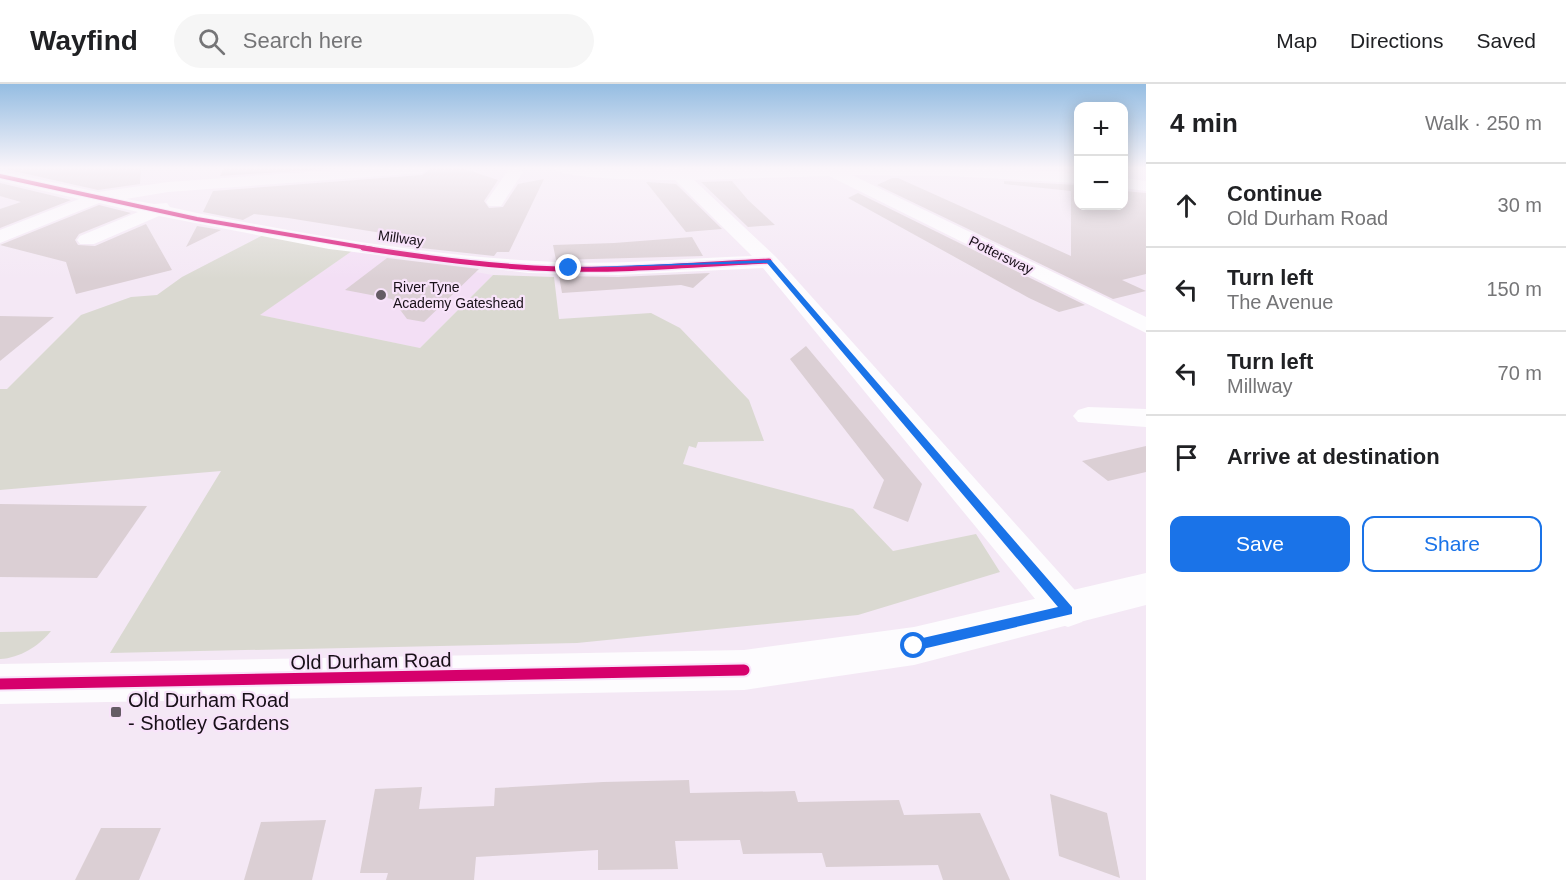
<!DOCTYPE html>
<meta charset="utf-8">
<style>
body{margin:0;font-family:Arial,sans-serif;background:#f6f6f6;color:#202124}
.controls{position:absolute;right:18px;top:18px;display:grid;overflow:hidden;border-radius:12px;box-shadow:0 3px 15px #0003}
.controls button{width:54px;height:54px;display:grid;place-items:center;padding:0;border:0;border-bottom:2px solid #e0e0e0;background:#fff;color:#202124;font:30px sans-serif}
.stop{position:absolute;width:18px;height:18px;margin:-14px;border:4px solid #1a73e8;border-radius:50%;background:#fff}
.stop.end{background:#1a73e8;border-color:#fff;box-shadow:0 2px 6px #0008}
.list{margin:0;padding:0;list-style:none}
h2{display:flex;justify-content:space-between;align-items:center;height:78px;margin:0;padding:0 24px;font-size:26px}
h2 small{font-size:20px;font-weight:400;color:#757577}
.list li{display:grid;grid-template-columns:39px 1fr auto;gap:18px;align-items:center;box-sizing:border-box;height:84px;padding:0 24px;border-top:2px solid #e0e0e0}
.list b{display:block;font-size:22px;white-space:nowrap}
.list p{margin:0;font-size:20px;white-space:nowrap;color:#757577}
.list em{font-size:20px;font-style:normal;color:#757577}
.actions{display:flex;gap:12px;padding:18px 24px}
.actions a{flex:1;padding:14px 0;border:2px solid #1a73e8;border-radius:12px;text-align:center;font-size:21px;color:#1a73e8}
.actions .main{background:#1a73e8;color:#fff}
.icon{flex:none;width:33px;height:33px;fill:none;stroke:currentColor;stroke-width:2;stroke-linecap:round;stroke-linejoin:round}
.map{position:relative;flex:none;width:1146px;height:796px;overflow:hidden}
header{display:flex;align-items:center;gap:36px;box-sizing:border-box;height:84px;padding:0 30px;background:#fff;border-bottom:2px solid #e0e0e0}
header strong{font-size:28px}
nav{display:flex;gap:33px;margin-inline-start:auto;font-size:21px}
.search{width:420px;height:54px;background:#f6f6f6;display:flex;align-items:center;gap:15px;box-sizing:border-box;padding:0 21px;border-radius:33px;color:#757577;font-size:22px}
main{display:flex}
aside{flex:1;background:#fff}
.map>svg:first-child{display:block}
.built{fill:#f3dff5}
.green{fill:#dad9d1}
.building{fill:#dbcfd4}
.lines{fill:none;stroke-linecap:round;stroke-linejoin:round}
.minor{fill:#fdfcfe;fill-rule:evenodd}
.major{fill:#fdfcfe;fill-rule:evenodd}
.cycleway-far2-casing{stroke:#f8e3fa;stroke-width:6}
.cycleway-far1-casing{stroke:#f8e3fa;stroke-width:8}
.cycleway-casing{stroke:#f8e3fa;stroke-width:15}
.cycleway-far2{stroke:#d6006c;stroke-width:4}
.cycleway-far1{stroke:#d6006c;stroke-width:5}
.cycleway{stroke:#d6006c;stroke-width:11}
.route{fill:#1a73e8}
.poi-dot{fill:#655c65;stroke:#f8e3fa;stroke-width:2}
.labels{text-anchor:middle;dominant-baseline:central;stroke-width:4.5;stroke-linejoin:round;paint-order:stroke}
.far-street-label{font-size:14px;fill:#181018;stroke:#f8e3fa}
.far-poi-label{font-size:14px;fill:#181018;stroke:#f8e3fa;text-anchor:start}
.near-street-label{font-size:20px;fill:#181018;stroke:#f8e3fa}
.near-poi-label{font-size:20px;fill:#181018;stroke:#f8e3fa;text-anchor:start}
</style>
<header>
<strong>Wayfind</strong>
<div class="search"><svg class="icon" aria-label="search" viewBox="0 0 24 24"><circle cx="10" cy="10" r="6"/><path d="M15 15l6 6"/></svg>Search here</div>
<nav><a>Map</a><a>Directions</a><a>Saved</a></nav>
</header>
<main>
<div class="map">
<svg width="1146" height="796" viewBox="0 0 1146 796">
<rect width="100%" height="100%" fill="#f4e8f5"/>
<!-- built -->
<polygon class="built" points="352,167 493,191 420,264 259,231"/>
<!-- green -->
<g class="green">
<polygon points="265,150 352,167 260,231 420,264 493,191 554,193 559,235 651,229 680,244 749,316 764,357 698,358 696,364 689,362 683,380 853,425 893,467 976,450 1000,488 858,531 577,559 110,569 221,387 0,406 0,305 7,305 81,231 131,213 157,211 182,193"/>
<path d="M51,547C39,562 20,574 0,575V548Z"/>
</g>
<!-- building -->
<g class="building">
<polygon points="0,84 141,84 140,100 98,106"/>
<polygon points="224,84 338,84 220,92"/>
<polygon points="432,84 462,84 498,96 484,117 489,124 503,123 518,100 544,95 509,168 497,168 494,172 421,164 403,162 413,154 288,134 254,130 243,136 203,128 213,107 422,91"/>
<polygon points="892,94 898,94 1071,172 1071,107 1004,100 1004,97 1078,101 1078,122 1124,122 1124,107 1146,109 1146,190 1122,196 1146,207 1113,215 877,101"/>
<polygon points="732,97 748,116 775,141 748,143 701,98"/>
<polygon points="646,98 676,100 722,145 686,148"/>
<polygon points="0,99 71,116 0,144 0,125 21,118 0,112"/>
<polygon points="858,109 1085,221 1059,228 1029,214 848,114"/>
<polygon points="99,121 131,129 79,150 75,156 78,161 95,162 146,140 172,186 76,210 66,178 0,161"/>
<polygon points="197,142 221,146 186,163"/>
<polygon points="692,153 703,172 556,176 553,161 614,159"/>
<polygon points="387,174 479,185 424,238 407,235 392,215 345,206"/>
<polygon points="710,189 693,204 681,201 562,209 559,192 618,193"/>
<polygon points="0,232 54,233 0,277"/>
<polygon points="806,262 922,400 908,438 873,424 884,396 790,275"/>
<polygon points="1146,362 1146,388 1108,397 1082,377"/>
<polygon points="0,420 147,422 97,494 0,493"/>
<polygon points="689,696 690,709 795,707 798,718 899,716 904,731 980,729 1010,796 943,796 938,781 826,783 822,769 743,770 740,756 675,757 678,785 598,786 598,766 476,773 474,796 386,796 388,789 360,789 375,705 422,703 419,725 494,722 495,704 603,698"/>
<polygon points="1050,710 1107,729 1120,794 1059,772"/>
<polygon points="326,736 312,796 244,796 261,738"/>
<polygon points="101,744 161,744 139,796 75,796"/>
</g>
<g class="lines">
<!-- minor -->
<g class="minor">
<path d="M364,84H430L422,89L168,108L126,115L154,120L167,119L170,123L197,129C315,152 435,173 556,178C622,181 687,174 752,172L675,96C656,96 561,96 553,84L658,86H666L664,84H681L684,86L990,84L1078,89V99L949,92L852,91L1146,233V249L829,92L694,96L776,173L1082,514L1088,526L1082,538L1068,543L1054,538L763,184L618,191L528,189L329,165L159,132L94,160H80L77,156L80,152L138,128L99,119L0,159V146L79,115L0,97V87L98,108L168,98Z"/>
<polygon points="509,85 516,84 523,88 501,122 489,122 486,118"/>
<polygon points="1124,94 1146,97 1146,107 1124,104"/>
<polygon points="1088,323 1146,325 1146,343 1078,338 1073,332 1078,326"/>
</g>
<!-- major -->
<polygon class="major" points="1146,489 1146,521 914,581 744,606 0,620 0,580 744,566 914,543"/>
<!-- cycleway-far2 casing -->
<g class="cycleway-far2-casing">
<polyline id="cycleway-far2" points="0,92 197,135 373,165"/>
</g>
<!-- cycleway-far1 casing -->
<g class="cycleway-far1-casing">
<path id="cycleway-far1" d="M363,164C428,174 493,183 559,185C629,187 699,180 769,177"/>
</g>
<!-- cycleway casing -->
<g class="cycleway-casing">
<polyline id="cycleway" points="0,600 744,586"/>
</g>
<!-- cycleway-far2 -->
<use href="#cycleway-far2" class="cycleway-far2"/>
<!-- cycleway-far1 -->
<use href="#cycleway-far1" class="cycleway-far1"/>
<!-- cycleway -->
<use href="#cycleway" class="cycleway"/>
</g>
<!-- sky -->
<linearGradient id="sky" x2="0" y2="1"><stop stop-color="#95bde2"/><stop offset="0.43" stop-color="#faf5fa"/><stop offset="1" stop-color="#faf5fa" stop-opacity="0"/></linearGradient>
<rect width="1146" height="195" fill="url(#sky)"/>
<!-- route -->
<polygon class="route" points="771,176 1072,523 1072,530 914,567 910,566 910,558 914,556 1058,523 767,179 566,184"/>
<!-- markers -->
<g class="poi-dot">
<circle cx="381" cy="211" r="6"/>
<rect x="110" y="622" width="12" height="12" rx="3"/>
</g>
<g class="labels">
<!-- far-street labels -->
<g class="far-street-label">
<text transform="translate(401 154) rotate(8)">Millway</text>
<text transform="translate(1001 171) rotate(26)">Pottersway</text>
</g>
<!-- far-poi labels -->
<g class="far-poi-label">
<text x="393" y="203">River Tyne<tspan x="393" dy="16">Academy Gateshead</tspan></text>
</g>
<!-- near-street labels -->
<g class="near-street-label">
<text transform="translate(371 577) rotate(-1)">Old Durham Road</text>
</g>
<!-- near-poi labels -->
<g class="near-poi-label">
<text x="128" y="616">Old Durham Road<tspan x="128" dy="23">- Shotley Gardens</tspan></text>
</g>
</g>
</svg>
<div class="controls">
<button>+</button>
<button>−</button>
</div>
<div class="stop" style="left:914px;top:562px"></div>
<div class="stop end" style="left:569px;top:184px"></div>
</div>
<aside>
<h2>4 min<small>Walk · 250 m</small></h2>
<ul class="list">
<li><svg class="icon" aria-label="ahead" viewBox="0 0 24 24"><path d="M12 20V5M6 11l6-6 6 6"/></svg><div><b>Continue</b><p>Old Durham Road</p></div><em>30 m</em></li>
<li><svg class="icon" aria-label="left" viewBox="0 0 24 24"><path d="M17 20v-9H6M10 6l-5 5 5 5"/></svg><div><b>Turn left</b><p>The Avenue</p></div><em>150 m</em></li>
<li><svg class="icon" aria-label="left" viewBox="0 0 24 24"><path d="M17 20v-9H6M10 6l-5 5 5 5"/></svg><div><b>Turn left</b><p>Millway</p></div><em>70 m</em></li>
<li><svg class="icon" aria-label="arrive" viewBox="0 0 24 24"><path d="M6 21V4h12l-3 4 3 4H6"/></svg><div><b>Arrive at destination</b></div></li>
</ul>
<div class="actions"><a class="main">Save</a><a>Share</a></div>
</aside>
</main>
